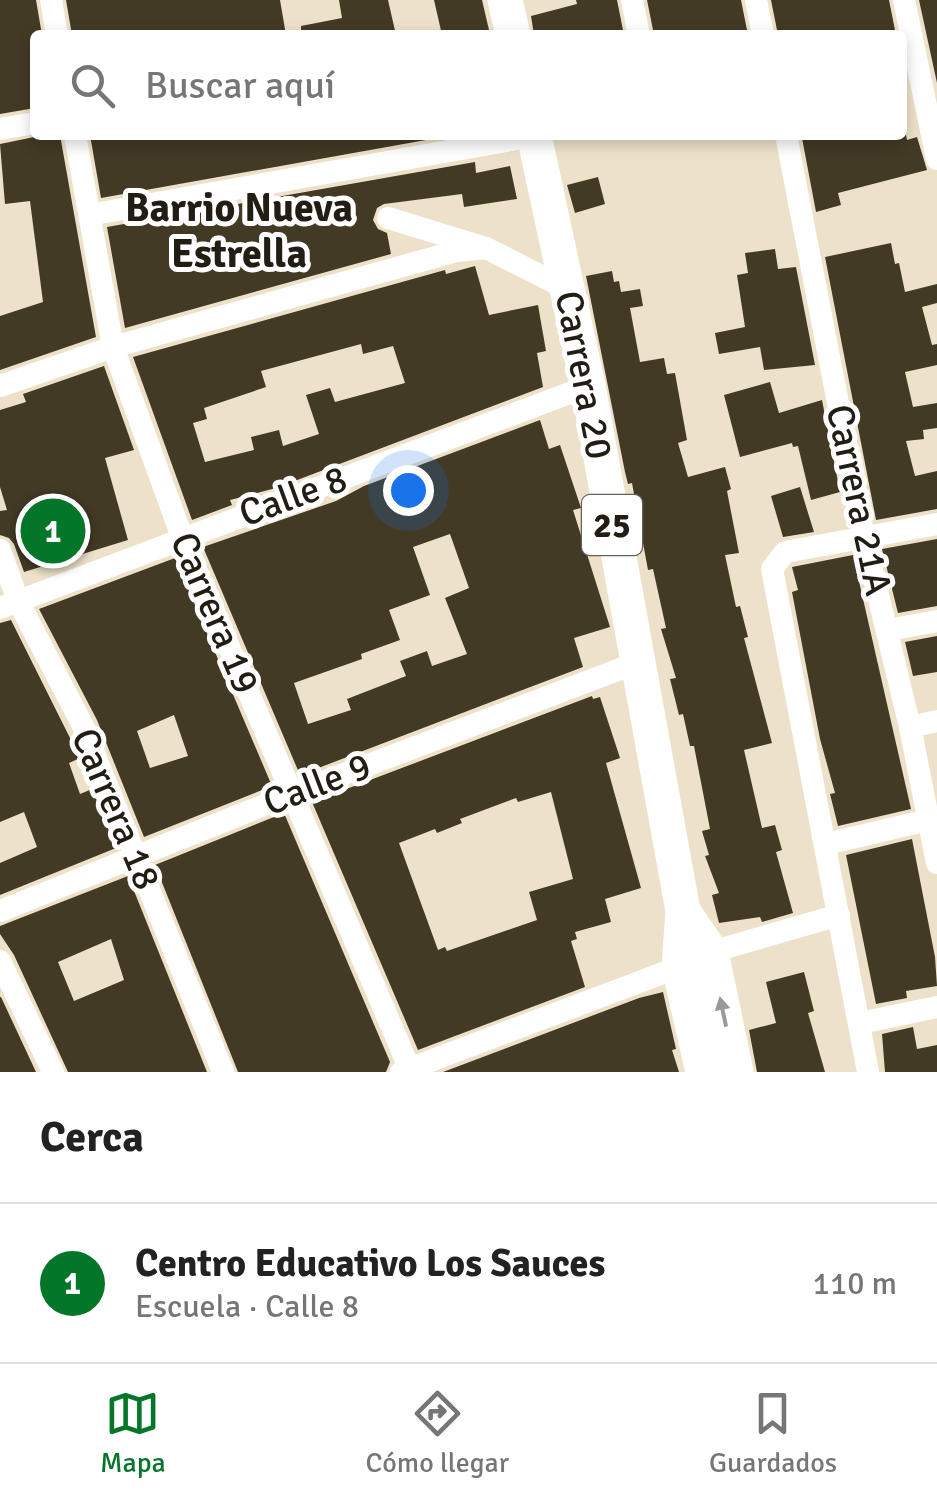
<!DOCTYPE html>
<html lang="es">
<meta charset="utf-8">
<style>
body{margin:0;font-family:Signika,sans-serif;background:#f2f2f2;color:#222}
.you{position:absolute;left:408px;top:490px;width:35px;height:35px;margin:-25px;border:8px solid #fff;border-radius:50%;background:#1a73e8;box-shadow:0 0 0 15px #1a73e833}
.badge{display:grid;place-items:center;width:65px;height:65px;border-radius:50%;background:#03762a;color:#fff;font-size:32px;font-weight:700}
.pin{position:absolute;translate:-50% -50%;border:5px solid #fff;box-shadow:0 2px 10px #0006}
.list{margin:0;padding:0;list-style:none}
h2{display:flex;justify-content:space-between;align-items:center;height:130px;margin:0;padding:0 40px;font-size:42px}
h2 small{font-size:32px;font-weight:400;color:#767676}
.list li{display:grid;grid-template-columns:65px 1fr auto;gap:30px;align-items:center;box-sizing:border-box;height:160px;padding:0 40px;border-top:2px solid #e0e0e0}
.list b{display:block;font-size:38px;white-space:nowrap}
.list p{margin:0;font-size:32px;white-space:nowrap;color:#767676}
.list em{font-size:32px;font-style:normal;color:#767676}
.icon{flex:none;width:55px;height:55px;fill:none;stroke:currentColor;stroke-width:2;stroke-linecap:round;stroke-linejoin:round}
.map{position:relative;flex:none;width:937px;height:1072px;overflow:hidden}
.search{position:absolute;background:#fff;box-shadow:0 5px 15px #0003;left:30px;right:30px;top:30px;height:110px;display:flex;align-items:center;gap:25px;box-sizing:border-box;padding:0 35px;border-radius:10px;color:#767676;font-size:38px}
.sheet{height:290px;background:#fff}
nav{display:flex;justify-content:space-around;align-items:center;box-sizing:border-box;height:140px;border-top:2px solid #e0e0e0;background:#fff;font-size:28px;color:#767676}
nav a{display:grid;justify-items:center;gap:5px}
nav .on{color:#03762a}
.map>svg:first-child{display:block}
.building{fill:#423a25;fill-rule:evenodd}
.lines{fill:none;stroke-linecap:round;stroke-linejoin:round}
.minor{stroke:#fff;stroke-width:22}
.primary{stroke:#fff;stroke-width:35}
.oneway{fill:#9b9995}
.labels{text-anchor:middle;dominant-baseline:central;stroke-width:10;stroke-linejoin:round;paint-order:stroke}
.shield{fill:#fff;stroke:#64615a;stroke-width:2.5}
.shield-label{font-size:35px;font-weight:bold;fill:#211d14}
.street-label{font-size:38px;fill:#211d14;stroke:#fff}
.neighbourhood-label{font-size:40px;font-weight:bold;fill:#211d14;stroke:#fff}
</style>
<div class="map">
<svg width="937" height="1072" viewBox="0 0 937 1072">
<rect width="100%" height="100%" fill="#ede2c9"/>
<!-- building -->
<g class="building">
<polygon points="0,0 36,0 42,35 35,35 35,108 0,114"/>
<polygon points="66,0 280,0 286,35 72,35"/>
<polygon points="339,0 388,0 396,35 301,35 301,26 342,18"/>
<polygon points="434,0 482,0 489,30 442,35"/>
<polygon points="576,0 617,0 624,35 534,35 531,16 577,4"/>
<polygon points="647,0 741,0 748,35 654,35"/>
<polygon points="771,0 889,0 896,35 778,35"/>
<polygon points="919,0 937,0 937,83"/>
<polygon points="44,135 60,135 96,337 0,370 0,316 43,302 30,201 5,204 0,144"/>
<polygon points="90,135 454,135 101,198"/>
<polygon points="813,135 906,135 907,140 917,137 927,170 838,193 841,205 816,212 802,138"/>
<polygon points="475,162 476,173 510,166 517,199 464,207 462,194 384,204 377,208 373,220 378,229 387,233 391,254 125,328 107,227"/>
<polygon points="598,177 605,204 575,213 567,185"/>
<polygon points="891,243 895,264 899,263 905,292 937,284 937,303 922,307 932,345 937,344 937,365 905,372 913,407 937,403 937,428 923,430 924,439 906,441 915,476 937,471 937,509 876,520 825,257"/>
<polygon points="775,249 778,269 796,267 815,365 764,370 760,347 719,354 715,333 745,327 737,275 748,273 745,253"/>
<path d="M475,266L489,315L538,305L546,351L537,353L543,387L276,488L230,500L232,505L192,520L133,357L445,270L446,274ZM361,344L363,354L393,346L405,383L335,402L330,388L306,395L319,434L283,446L279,430L251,437L254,450L205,462L193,423L207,419L204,408L266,387L261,371Z"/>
<polygon points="612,271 614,282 619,281 621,292 640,289 643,306 630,308 640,362 664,358 667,374 675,373 687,440 678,443 688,477 725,467 731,489 727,491 739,553 725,555 736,607 740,606 748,637 744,638 772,743 744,750 762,828 775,825 782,850 776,852 793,913 762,922 760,917 719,923 712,895 719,893 705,856 709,855 702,831 710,829 694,746 690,746 683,714 679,715 670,679 676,678 661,629 666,628 653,569 648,570 632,483 628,484 625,472 586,276"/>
<polygon points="104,366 134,450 105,458 128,540 24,572 14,544 9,538 0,535 0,511 7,510 0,487 0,410 26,402 23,394"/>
<polygon points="770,382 779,413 822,400 840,492 811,500 798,446 793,447 792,443 740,457 724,395"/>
<path d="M540,420L549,449L560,445L581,508L573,510L610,627L574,638L583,667L300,775L203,547L336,501L364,486ZM450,534L469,588L445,598L467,654L432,666L427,651L400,661L406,676L347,699L351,710L308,724L294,683L362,659L361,654L400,640L389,610L430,595L413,547Z"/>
<polygon points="800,487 814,532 783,537 771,496"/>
<polygon points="937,539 937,606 898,613 882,549"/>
<polygon points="853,555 911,809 838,826 830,794 835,793 820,739 792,592 798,590 792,567"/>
<path d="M175,558L272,786L144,837L97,720L39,609ZM174,715L188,756L150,768L137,731Z"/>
<polygon points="11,620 80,758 69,763 80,794 92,789 116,848 0,895 0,863 37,847 24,812 0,822 0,623"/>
<polygon points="937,636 937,672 913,676 905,642"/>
<path d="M592,696L593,699L600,697L620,758L606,763L641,888L605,899L611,922L575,932L577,939L571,941L585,987L418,1050L312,802ZM551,792L573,879L529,892L537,920L447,951L445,947L438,950L399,843L435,829L437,833L462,823L460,819L516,798L518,802Z"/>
<polygon points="284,813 390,1062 386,1072 238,1072 155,865"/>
<polygon points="912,839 935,957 937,986 906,991 907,998 876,1004 846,855"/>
<path d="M128,876L207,1072H68L14,955L0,934V926ZM111,939L124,980L74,1001L58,962Z"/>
<polygon points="804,972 814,1011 808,1013 825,1072 757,1072 749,1030 776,1023 766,982"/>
<polygon points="663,992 676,1049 672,1050 679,1072 443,1072 639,998"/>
<polygon points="0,997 1,997 36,1072 0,1072"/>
<polygon points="913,1027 917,1049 937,1045 937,1072 885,1072 882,1034"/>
</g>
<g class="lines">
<!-- minor -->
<g class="minor">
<polyline points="51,0 57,35"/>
<polyline points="632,0 639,35"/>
<polyline points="756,0 763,35"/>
<polyline points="904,0 937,159"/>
<polyline points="0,129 35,123"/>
<polyline points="75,135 113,347 182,537 411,1072"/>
<polyline points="786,135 864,537 910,727 937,863"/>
<polyline points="89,215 534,136"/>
<polyline points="388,218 486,248 567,289"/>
<polyline points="0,386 113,347 457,251 486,248"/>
<polyline points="0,550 18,601 83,726 223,1072"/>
<polyline points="0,608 588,386"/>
<polyline points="888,630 937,621"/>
<polyline points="910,727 937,721"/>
<polyline points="826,844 937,818"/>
<polyline points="0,911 292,794 636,663"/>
<polyline points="0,961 53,1072"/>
<polyline points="860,1023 937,1007"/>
<polyline points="401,1072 679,967 711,952 839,915"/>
<polyline points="868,1072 772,569 785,552 937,524"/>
</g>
<!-- primary -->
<g class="primary">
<polyline points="505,0 513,35"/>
<polyline points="534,135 588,386 683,911 679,967 703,1072"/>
<polyline points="683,911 711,952 736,1072"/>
</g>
</g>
<!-- one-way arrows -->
<defs><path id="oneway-solid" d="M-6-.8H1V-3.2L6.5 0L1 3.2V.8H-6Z" transform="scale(2.5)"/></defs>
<use class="oneway" href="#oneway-solid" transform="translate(723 1012) rotate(-102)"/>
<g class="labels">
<!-- shield labels -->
<rect class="shield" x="582" y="495" width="60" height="60" rx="8"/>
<g class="shield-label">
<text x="612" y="525">25</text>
</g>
<!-- street labels -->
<g class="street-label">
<text transform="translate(584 375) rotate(79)">Carrera 20</text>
<text transform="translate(293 496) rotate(-20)">Calle 8</text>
<text transform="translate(859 500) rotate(78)">Carrera 21A</text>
<text transform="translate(215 613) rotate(67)">Carrera 19</text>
<text transform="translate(317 784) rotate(-21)">Calle 9</text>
<text transform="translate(116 809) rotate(67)">Carrera 18</text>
</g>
<!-- neighbourhood labels -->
<g class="neighbourhood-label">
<text x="239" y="208">Barrio Nueva<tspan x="239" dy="46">Estrella</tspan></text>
</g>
</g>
</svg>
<div class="you"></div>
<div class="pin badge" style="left:53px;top:531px">1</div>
<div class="search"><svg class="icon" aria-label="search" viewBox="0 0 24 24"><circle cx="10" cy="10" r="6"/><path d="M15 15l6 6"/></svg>Buscar aquí</div>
</div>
<section class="sheet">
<h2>Cerca<small></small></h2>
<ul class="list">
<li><span class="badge">1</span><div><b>Centro Educativo Los Sauces</b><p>Escuela · Calle 8</p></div><em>110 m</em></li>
</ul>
</section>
<nav>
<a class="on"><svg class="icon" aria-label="map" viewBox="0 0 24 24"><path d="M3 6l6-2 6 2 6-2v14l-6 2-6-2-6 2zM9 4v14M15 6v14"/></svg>Mapa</a>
<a><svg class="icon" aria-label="directions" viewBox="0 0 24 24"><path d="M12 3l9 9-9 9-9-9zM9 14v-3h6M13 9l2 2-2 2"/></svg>Cómo llegar</a>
<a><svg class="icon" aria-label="saved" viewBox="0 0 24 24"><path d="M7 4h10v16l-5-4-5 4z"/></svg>Guardados</a>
</nav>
